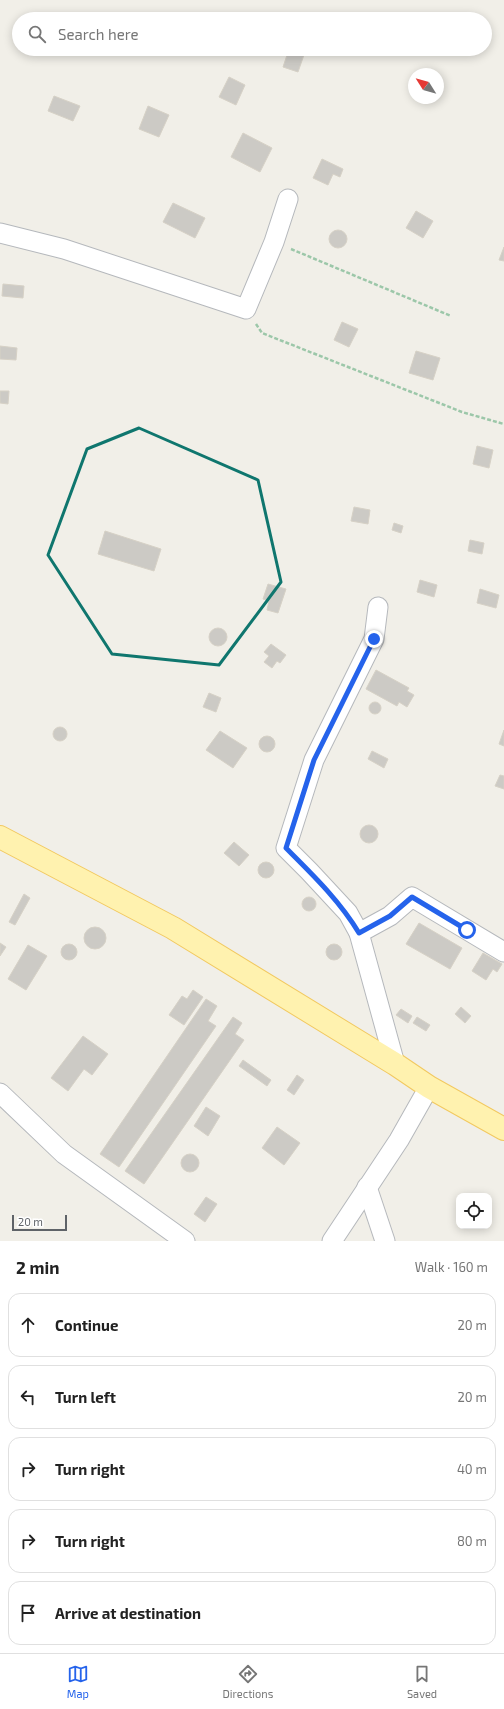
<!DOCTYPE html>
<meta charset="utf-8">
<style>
body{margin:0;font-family:"Exo 2",sans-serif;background:#f6f6f6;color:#222}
.controls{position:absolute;right:12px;bottom:12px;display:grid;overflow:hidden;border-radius:8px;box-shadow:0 2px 10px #0003}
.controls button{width:36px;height:36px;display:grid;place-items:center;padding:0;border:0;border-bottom:1px solid #e0e0e0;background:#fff;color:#222;font:20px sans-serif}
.compass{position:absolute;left:408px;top:68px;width:36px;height:36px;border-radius:50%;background:#fff;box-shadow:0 2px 10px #0003;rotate:307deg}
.scale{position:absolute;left:12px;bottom:10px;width:55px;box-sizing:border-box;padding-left:4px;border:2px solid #5f6368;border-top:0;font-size:11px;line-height:14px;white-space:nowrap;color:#5f6368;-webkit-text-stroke:3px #fff;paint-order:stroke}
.stop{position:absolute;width:12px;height:12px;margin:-9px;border:3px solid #2563eb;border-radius:50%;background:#fff}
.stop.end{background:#2563eb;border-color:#fff;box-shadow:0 1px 4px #0008}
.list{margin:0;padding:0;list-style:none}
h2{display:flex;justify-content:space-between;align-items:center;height:52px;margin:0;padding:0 16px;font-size:17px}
h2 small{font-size:13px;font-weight:400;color:#767676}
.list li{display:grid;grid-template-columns:26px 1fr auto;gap:12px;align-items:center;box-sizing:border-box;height:64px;margin:0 8px 8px;padding:0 8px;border:1px solid #e0e0e0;border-radius:12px}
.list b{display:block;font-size:15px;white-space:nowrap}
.list em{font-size:13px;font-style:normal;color:#767676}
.icon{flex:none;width:22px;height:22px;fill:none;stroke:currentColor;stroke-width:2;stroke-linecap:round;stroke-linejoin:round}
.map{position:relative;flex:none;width:504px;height:1241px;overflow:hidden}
.search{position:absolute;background:#fff;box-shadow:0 2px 10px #0003;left:12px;right:12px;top:12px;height:44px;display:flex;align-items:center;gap:10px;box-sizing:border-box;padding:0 14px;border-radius:22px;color:#767676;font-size:15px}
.sheet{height:412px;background:#fff}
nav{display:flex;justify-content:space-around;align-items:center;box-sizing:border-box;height:56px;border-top:1px solid #e0e0e0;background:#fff;font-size:11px;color:#767676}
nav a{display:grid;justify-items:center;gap:2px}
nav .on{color:#2563eb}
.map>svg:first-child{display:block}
.building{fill:#cccac5;stroke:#d6d1c6}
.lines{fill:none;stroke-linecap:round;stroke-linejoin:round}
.minor-casing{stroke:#b5b8bc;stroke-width:21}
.major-casing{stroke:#f2c960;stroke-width:24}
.path{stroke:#9cc7a9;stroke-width:2.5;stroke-dasharray:4 2;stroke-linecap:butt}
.minor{stroke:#fff;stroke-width:19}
.major{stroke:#fff2af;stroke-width:22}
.route{stroke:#2563eb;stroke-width:5}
.marked{fill:none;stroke:#0f766e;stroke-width:3;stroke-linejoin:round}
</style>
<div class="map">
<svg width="504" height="1241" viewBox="0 0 504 1241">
<rect width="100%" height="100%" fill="#f1efe8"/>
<!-- building -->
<g class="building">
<polygon points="289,49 297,49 305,52 298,72 283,67"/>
<polygon points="229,77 245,85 236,105 219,97"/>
<polygon points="54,96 80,106 73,121 48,111"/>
<polygon points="148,106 169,115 159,137 139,129"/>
<polygon points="243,133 272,148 260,172 231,157"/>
<polygon points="322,159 343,169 340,177 333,174 328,185 313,178"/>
<polygon points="173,203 205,218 195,238 163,222"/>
<polygon points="416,211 433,221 423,238 406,228"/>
<circle cx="338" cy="239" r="9"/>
<polygon points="504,247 504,261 499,260"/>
<polygon points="3,284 24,286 23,298 2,296"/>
<polygon points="342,322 358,329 349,347 334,340"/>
<polygon points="0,346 17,348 16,360 0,359"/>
<polygon points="416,351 440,358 433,380 409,373"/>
<polygon points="0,391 9,391 8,404 0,403"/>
<polygon points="477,446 493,450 489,468 473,464"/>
<polygon points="354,507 370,510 368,524 351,521"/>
<polygon points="394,523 403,526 401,533 392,530"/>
<polygon points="105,531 161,549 154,571 98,554"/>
<polygon points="470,540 484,543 482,554 468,551"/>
<polygon points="420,580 437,585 434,597 417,592"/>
<polygon points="268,584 286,589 278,613 267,610 269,601 263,599"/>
<polygon points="480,589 499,595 496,608 477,603"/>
<circle cx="218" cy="637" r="9"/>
<polygon points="271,644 286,655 280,663 277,661 272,668 264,662 269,656 264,652"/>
<polygon points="376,670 409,688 407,691 414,695 407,707 399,702 397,706 366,689"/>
<polygon points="209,693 221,698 216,712 203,707"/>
<circle cx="375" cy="708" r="6"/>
<circle cx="60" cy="734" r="7"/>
<polygon points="504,730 504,746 499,744"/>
<polygon points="220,731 247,748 233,768 206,750"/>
<circle cx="267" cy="744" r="8"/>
<polygon points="372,751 388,759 384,768 368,759"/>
<polygon points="500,775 504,776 504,789 495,786"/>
<circle cx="369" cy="834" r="9"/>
<polygon points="234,842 249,855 239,866 224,853"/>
<circle cx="266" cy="870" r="8"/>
<polygon points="24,894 30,898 15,925 9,922"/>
<circle cx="309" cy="904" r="7"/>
<polygon points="419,923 462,948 450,969 406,944"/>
<circle cx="95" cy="938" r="11"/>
<polygon points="0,943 6,947 0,956"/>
<circle cx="69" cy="952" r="8"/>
<circle cx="334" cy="952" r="8"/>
<polygon points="28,945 47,956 26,990 8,979"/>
<polygon points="483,953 502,964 497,972 493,969 486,980 472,971"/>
<polygon points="193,990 203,997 184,1025 169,1015 182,996 187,999"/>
<polygon points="206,999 217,1006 208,1021 216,1026 119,1167 100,1154"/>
<polygon points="461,1007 471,1016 465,1023 455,1014"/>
<polygon points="401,1009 412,1016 408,1023 396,1015"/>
<polygon points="233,1017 242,1023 235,1034 244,1040 144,1184 125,1171"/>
<polygon points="417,1017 430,1025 426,1031 413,1023"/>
<polygon points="83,1036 108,1054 92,1075 84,1069 68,1091 51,1078"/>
<polygon points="243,1060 271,1080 267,1086 239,1066"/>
<polygon points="297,1075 304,1080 294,1095 287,1090"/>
<polygon points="206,1107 220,1116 208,1136 194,1126"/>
<polygon points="277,1127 300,1143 284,1165 262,1148"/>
<circle cx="190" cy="1163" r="9"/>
<polygon points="206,1197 217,1204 205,1222 194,1214"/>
</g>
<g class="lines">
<!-- minor casing -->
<g class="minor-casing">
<g id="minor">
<polyline points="0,233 64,249 246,309 274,242 288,199"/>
<polyline points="378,607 374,639 314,760 286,848 309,871 348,913 359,933 395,1064"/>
<polyline points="359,933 390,916 412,897 504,952"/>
<polyline points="0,1093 64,1154 185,1241"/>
<polyline points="367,1187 385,1241"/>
<polyline points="332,1241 399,1140 429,1087"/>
</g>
</g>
<!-- major casing -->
<g class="major-casing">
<polyline id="major" points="0,837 173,928 395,1064 429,1087 504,1129"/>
</g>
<!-- path -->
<g class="path">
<polyline points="291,249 451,316"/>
<polyline points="256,324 262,333 462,412 504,424"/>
</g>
<!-- minor -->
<use href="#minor" class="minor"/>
<!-- major -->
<use href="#major" class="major"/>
</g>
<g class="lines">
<!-- route -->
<path class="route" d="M374,639L314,760L286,848C312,874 340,901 359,933L390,916L412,897L467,930"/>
</g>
<!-- marked area -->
<path class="marked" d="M139,428L258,480L281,582L219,665L112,654L48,555L87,449Z"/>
</svg>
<div class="controls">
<button><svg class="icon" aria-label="locate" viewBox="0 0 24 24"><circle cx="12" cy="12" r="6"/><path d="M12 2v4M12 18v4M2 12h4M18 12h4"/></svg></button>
</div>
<svg class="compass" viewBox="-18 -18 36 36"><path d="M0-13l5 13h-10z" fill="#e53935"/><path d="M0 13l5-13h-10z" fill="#767676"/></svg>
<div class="scale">20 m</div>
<div class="stop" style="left:467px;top:930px"></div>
<div class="stop end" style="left:374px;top:639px"></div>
<div class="search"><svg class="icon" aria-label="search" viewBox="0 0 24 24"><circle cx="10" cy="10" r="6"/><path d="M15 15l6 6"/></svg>Search here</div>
</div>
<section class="sheet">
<h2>2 min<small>Walk · 160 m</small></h2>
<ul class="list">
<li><svg class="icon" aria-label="ahead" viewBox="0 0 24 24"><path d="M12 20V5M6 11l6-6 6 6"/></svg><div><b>Continue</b></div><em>20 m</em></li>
<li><svg class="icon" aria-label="left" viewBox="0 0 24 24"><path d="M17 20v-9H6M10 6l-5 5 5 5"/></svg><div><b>Turn left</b></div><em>20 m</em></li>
<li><svg class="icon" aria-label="right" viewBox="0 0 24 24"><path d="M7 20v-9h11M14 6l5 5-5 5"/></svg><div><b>Turn right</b></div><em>40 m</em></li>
<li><svg class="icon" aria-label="right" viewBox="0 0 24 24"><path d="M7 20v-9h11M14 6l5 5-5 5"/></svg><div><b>Turn right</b></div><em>80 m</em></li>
<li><svg class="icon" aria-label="arrive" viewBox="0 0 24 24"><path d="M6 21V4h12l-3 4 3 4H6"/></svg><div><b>Arrive at destination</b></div></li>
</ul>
</section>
<nav>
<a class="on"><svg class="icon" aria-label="map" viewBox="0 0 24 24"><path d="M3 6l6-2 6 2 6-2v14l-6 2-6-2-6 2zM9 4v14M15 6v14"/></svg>Map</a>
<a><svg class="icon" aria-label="directions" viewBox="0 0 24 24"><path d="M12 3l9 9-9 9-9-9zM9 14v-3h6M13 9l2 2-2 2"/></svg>Directions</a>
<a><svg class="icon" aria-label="saved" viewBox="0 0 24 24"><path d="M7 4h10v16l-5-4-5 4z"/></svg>Saved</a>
</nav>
